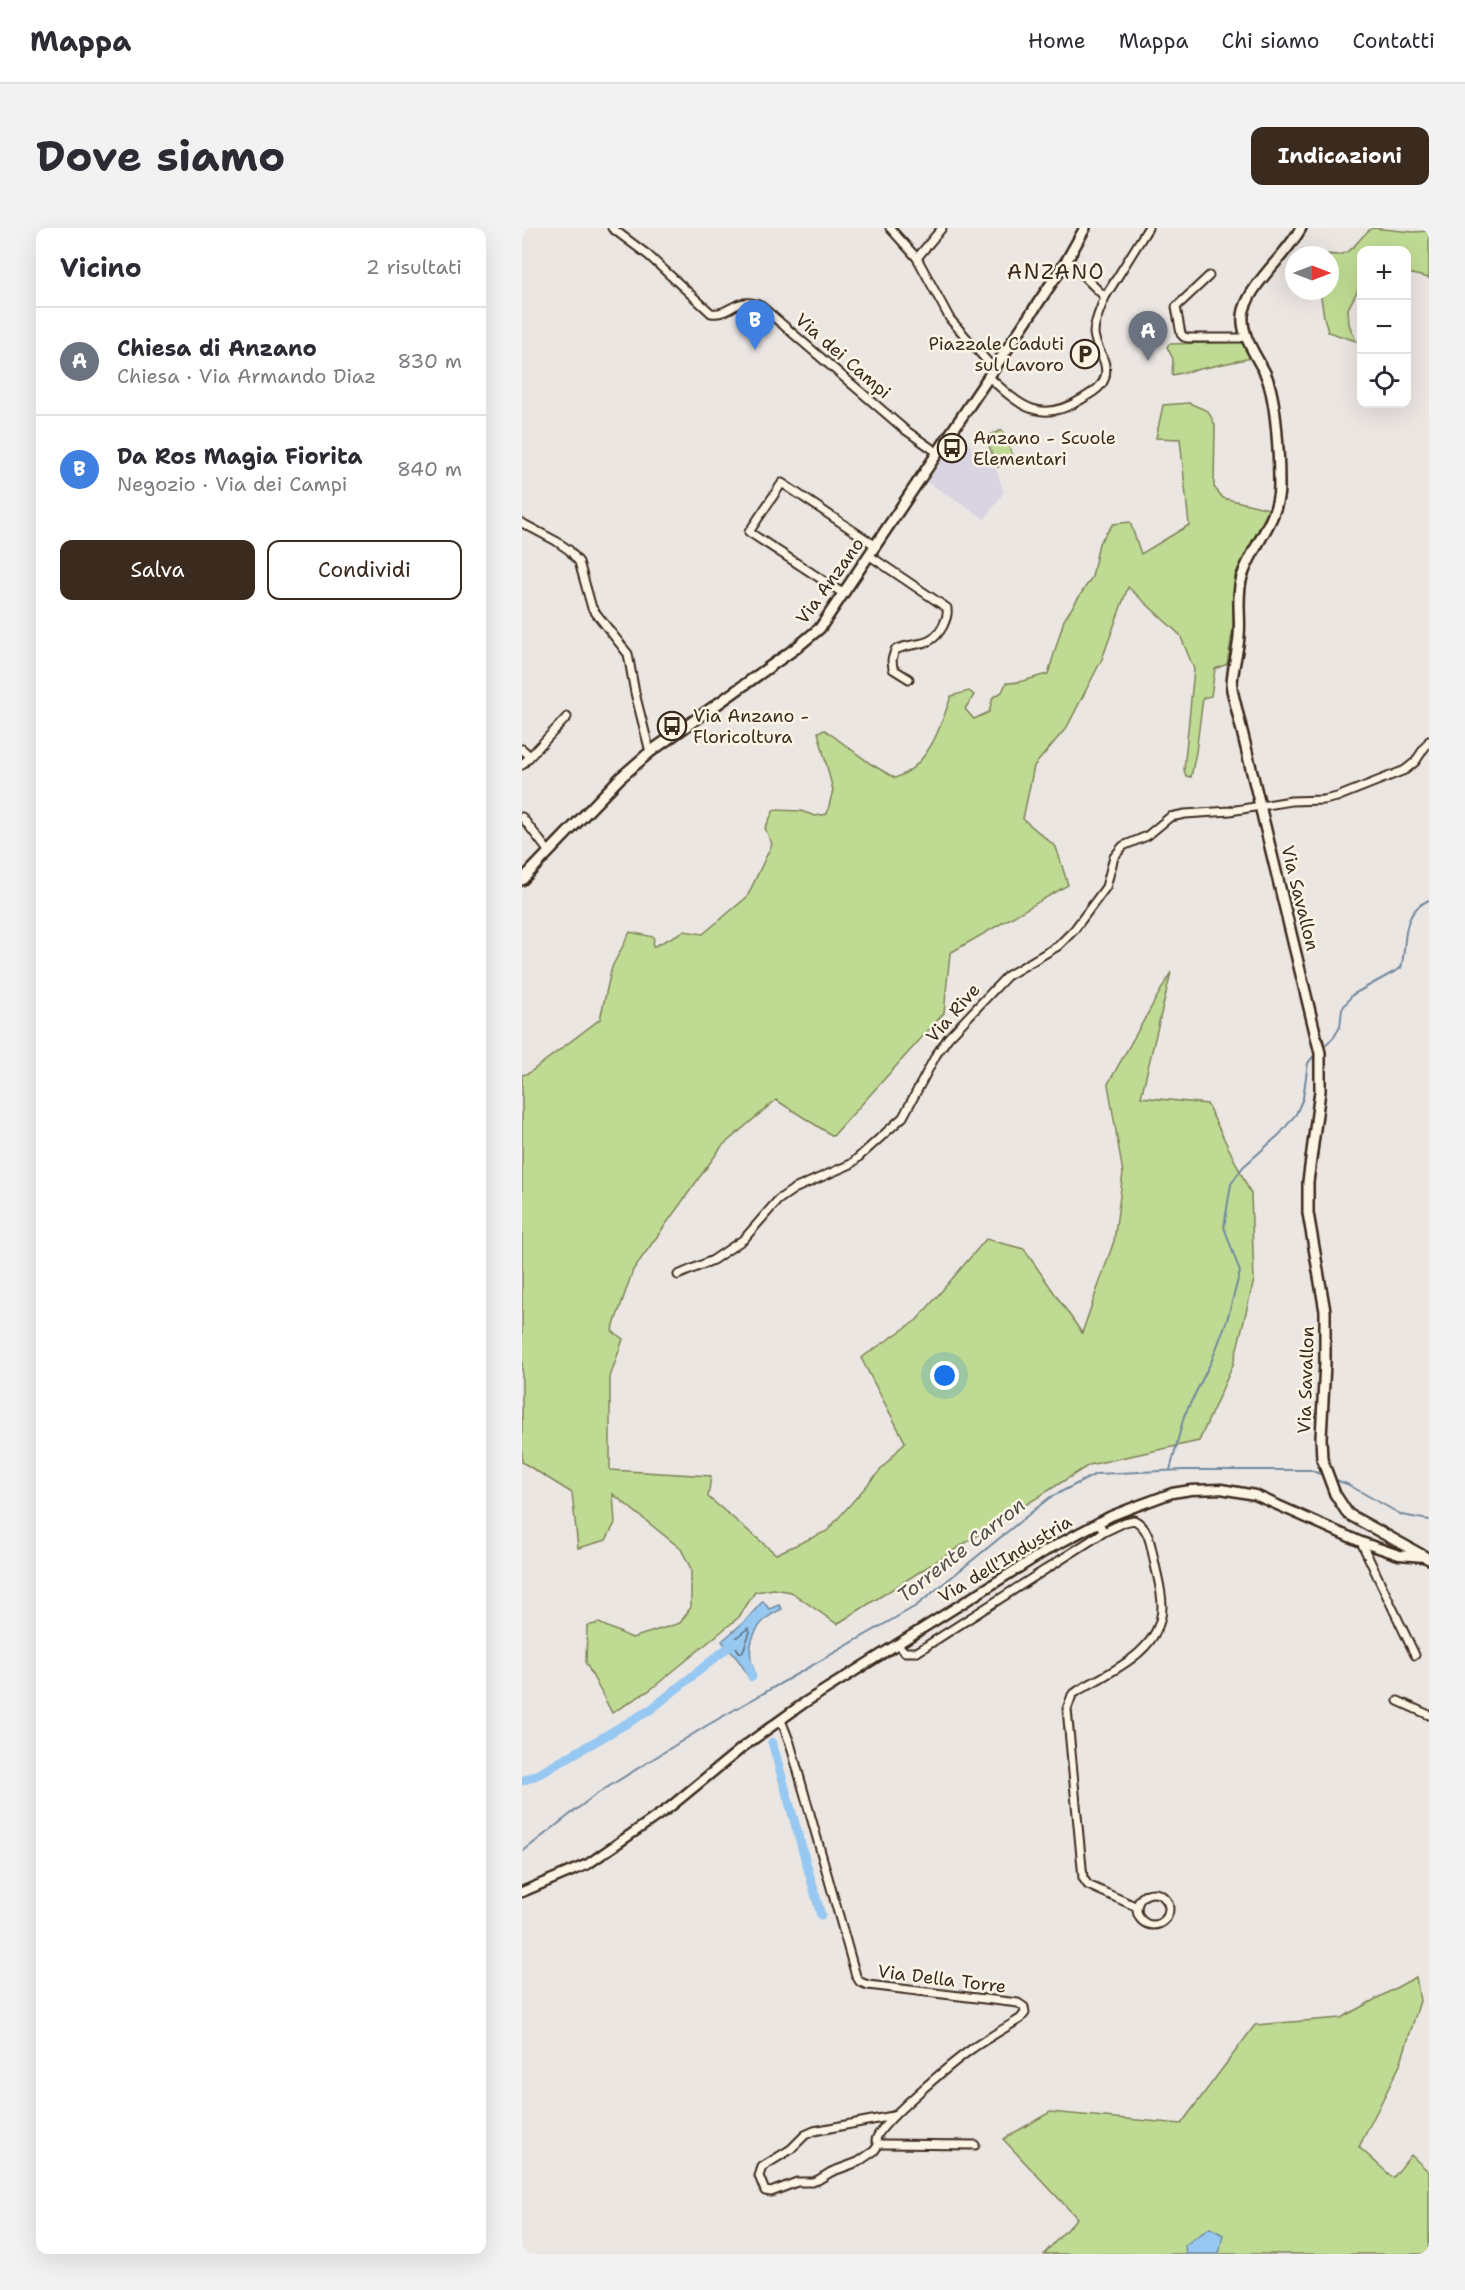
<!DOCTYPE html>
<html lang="it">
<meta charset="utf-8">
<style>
body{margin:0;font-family:"Shantell Sans",sans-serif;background:#f2f2f3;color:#2b2b33}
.controls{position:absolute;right:18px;top:18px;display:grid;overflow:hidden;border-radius:12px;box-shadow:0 6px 24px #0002}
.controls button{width:54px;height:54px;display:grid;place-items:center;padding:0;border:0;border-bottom:2px solid #e1e1e2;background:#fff;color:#2b2b33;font:30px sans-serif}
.compass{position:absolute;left:763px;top:18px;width:54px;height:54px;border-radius:50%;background:#fff;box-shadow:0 6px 24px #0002;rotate:90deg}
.you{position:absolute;left:423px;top:1148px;width:21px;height:21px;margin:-15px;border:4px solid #fff;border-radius:50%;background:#1a73e8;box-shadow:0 0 0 9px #1a73e833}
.badge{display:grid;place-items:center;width:39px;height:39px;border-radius:50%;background:#3b2a1e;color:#fff;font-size:20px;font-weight:700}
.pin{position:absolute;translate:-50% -50px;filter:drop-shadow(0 2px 3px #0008)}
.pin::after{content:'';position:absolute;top:32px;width:21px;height:18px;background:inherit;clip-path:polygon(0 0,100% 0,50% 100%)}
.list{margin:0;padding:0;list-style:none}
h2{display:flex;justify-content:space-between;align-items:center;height:78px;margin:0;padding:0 24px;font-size:26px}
h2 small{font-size:20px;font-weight:400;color:#7c7c81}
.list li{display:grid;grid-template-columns:39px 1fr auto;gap:18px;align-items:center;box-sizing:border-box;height:108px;padding:0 24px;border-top:2px solid #e1e1e2}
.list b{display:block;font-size:22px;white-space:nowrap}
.list p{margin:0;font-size:20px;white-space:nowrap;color:#7c7c81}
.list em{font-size:20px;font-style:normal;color:#7c7c81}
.actions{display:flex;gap:12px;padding:18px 24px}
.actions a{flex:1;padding:14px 0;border:2px solid #3b2a1e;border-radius:12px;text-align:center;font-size:21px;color:#3b2a1e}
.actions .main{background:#3b2a1e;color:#fff}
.icon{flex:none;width:33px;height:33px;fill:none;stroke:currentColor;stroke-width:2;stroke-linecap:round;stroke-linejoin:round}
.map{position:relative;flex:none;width:907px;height:2026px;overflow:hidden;border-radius:12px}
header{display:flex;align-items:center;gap:36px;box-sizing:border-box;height:84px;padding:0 30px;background:#fff;border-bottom:2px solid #e1e1e2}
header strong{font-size:28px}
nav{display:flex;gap:33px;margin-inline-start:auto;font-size:21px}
.intro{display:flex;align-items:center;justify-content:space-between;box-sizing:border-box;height:144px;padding:0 36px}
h1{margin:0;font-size:42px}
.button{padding:15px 27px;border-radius:12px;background:#3b2a1e;color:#fff;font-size:21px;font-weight:700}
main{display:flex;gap:36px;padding:0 36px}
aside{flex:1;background:#fff;border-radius:12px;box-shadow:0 6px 24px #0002}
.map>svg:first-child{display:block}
.built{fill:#d9d4e1}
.green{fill:#bfdb93;stroke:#7d8258;stroke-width:1.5}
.water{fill:#96c8f2;stroke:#72899d;stroke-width:1.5}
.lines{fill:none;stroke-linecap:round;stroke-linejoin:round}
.shore{stroke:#5f6973;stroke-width:1.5}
.stream{stroke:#72899d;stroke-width:2}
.canal{stroke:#96c8f2;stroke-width:9}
.minor-casing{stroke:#3b2a1e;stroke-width:11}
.tertiary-casing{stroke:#3b2a1e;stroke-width:13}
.secondary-casing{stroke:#3b2a1e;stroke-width:14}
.minor{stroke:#fcf5e5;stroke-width:7}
.tertiary{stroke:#fcf5e5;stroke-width:8}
.secondary{stroke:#fcf5e5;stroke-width:9}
.labels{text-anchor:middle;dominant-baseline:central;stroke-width:5;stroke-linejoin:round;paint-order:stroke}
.poi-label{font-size:18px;fill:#3b2a1e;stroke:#fcf5e5;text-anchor:start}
.street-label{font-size:18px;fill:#3b2a1e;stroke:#fcf5e5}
.water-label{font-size:20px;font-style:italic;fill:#525253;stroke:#fcf5e5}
.quarter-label{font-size:21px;letter-spacing:1.5px;fill:#3b2a1e;stroke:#fcf5e5}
</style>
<header>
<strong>Mappa</strong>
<nav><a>Home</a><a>Mappa</a><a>Chi siamo</a><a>Contatti</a></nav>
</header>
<div class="intro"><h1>Dove siamo</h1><a class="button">Indicazioni</a></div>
<main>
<aside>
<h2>Vicino<small>2 risultati</small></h2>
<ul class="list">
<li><span class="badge" style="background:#6b7280">A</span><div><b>Chiesa di Anzano</b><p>Chiesa · Via Armando Diaz</p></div><em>830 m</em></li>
<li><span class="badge" style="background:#3f7fe0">B</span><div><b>Da Ros Magia Fiorita</b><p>Negozio · Via dei Campi</p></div><em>840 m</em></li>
</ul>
<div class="actions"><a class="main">Salva</a><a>Condividi</a></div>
</aside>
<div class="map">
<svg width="907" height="2026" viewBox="0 0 907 2026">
<rect width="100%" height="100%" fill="#ece6e3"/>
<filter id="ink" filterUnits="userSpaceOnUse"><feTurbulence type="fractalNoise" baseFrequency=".0167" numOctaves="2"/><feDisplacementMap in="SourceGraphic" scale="12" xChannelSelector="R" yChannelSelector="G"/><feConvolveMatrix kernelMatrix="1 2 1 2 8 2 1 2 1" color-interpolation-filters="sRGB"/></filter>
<g filter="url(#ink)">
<!-- built -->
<polygon class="built" points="439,208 445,218 447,216 454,226 474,241 482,264 463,291 405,254 420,231 425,230"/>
<!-- green -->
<g class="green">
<path d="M850,0L891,4L907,3V50L885,45L884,22H840L839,56L826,81L827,96L834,113L806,104L802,89L798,63H808V27H800C807,25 813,28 820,26C834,21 838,8 850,0Z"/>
<polygon points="720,114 729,130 650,147 651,131 645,119 647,116"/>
<path d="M667,175L686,183L693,197L692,259L701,270L747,281L713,347L711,400L705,436L693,441L689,468L681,470L674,524L669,549L664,548L662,542L672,441L658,407L606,359L580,431L545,499L512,538L501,591L534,619L546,657L428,725L422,785L311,908L254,872L200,918L111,1042L90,1103L101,1111L88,1149V1242L189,1248L186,1269L254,1326L305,1303L383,1214L339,1130L395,1092L464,1011L502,1021L560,1105L592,1013L601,945L586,856L649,744L619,869L685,876L729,966L732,1052L711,1137L677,1213L567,1237L315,1396L269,1364L252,1361L233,1364L217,1389L128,1462L90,1485L64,1435L65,1398L77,1395L110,1410L158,1395L169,1379V1341L159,1321L91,1266L93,1295L84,1312L56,1320L50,1265L0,1234V847L7,845L78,791L90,739L108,704L132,709L131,719L162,703L181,706L225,669L250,616L243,600L252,582L279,583L293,588L305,586L311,562L296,504L303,502L349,536L373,550C406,539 419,498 429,468L447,463L452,467L443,481L452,491L467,484L471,469L480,464L484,455C498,456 511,449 526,446L542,392L570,349L577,315L591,296L608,294L619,326L667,297L658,211L634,210L641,177Z"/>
<polygon points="480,202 493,232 476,239 463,209"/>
<polygon points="894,1749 898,1773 878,1837 837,1919 871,1950 889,1927 907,1944 907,2026 522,2026 555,1990 481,1911 528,1884 659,1896 733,1797 819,1790"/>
</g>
<!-- water -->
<g class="water">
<path d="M241,1373L247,1381L257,1377L260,1381C234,1392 222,1416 232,1442L225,1447C220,1433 209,1425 200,1413L224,1392Z"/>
<polygon points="688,2000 701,2007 697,2026 664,2026 663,2017"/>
</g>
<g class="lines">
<!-- shore -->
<polygon class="shore" points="226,1400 228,1404 221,1423 218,1425 210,1413"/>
<!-- stream -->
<g class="stream">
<path d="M799,821L812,809L818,799L820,781L830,767L879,740C886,715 877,685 907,672"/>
<polyline points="648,1242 662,1188 690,1132 705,1092 718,1044 702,999 709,956 721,939 758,906 774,886 781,870 786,835 795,824"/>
<polyline points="811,1251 825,1256 880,1287 907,1292"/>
<polyline points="0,1624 73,1567 184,1498 394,1378 527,1270 574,1246 662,1242 788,1242 803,1248"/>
</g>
<!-- canal -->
<g class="canal">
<polyline points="225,1433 230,1449"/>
<polyline points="250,1514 299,1687"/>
<polyline points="0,1553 17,1546 128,1482 213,1414"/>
</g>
<!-- minor casing -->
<g class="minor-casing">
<g id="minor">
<path d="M90,0L126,27L189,85C209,88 213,67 239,78L382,201L416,225"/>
<polyline points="368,0 395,30 428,91 472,141"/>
<polyline points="395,30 420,0"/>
<polyline points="687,48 654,79 659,106 662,109 666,110 718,110 724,108"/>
<polyline points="583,69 626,0"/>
<path d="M467,149C498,178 518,197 560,171C569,165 580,160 583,149C587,132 573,121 572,105C572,93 579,80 583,69L545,32"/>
<polyline points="0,295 34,313 47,322 57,334 70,380 106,426 113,465 128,524"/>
<path d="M348,328L425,380C426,387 424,391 421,398C408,422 394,412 373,422L370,432L371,441L387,451"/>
<polyline points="322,366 227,304 260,255 354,318"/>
<polyline points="0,521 8,528"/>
<polyline points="0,537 45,489"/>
<polyline points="0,589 27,624"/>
<polyline points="156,1047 191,1032 222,1011 256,972 272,961 329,936 381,889 414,827 426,810 485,748 536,718 552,702 584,659 592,629 601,618 625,608 648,589 663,586 708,583 769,573 802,572 815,569 883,542 893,534 907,513"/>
<path d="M576,1294L582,1304L603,1294L612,1292C627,1299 629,1318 632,1332C635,1347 640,1362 640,1378C640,1423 590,1443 557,1462L550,1467L545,1481L561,1650L566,1657L615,1679"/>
<polyline points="839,1314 893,1427"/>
<polyline points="376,1417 383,1424 395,1424 582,1304"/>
<polyline points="876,1473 907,1487"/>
<path d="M259,1492L268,1515L334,1748L338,1754L346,1757L496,1775L502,1779L503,1785L498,1791C483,1800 466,1810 451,1820C434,1832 356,1896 354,1912L357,1916H363L453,1917"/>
<circle cx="631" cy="1681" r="16"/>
<polyline points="357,1916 352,1923 336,1934 309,1944 296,1952 290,1954 275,1954 249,1964 243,1963 237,1948 240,1939 269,1921 283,1907 292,1903 371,1888"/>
</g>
</g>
<!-- tertiary casing -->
<g class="tertiary-casing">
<polyline id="tertiary" points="0,1664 66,1636 148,1579 221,1519 282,1475 525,1322 589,1288 612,1279 650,1265 669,1262 699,1261 733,1267 839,1314 877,1327 902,1329"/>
</g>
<!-- secondary casing -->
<g class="secondary-casing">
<g id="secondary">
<path d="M779,0C764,28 731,52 722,82C716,104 734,127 743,145C755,171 757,229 757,258C757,293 730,317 720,349C714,368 719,389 717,408C716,426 709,443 710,462L798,825V863L786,954V985L803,1083V1135L799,1210L800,1231L813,1266L826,1286L907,1331"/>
<polyline points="0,652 98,550 128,524 274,420 298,400 545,32 563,0"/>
</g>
</g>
<!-- minor -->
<use href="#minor" class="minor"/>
<!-- tertiary -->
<use href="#tertiary" class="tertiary"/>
<!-- secondary -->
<use href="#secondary" class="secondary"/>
</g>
</g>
<!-- icons -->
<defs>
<g id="parking-ring" transform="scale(1.5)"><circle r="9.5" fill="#fcf5e5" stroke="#3b2a1e" stroke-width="1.5"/><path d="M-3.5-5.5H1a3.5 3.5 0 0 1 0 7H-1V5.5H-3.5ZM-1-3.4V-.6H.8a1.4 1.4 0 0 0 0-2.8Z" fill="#3b2a1e"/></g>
<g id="bus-ring" transform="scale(1.5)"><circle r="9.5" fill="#fcf5e5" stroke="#3b2a1e" stroke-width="1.5"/><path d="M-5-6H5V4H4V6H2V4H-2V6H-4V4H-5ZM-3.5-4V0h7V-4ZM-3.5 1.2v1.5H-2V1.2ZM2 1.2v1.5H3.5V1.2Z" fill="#3b2a1e"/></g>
</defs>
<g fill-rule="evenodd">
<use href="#parking-ring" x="563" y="126"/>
<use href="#bus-ring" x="430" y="220"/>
<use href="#bus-ring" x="150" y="498"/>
</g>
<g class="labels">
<!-- poi labels -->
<g class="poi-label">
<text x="542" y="116" text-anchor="end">Piazzale Caduti<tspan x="542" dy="21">sul Lavoro</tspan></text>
<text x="451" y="210">Anzano - Scuole<tspan x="451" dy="21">Elementari</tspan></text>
<text x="171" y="488">Via Anzano -<tspan x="171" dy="21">Floricoltura</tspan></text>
</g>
<!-- street labels -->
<g class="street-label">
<text transform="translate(321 128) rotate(41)">Via dei Campi</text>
<text transform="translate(308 353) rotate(-54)">Via Anzano</text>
<text transform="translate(778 670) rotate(76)">Via Savallon</text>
<text transform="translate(431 785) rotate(-49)">Via Rive</text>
<text transform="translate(784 1152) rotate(-88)">Via Savallon</text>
<text transform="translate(483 1331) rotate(-31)">Via dell'Industria</text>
<text transform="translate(420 1751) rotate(7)">Via Della Torre</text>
</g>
<!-- water labels -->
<g class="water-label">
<text transform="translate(439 1322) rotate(-38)">Torrente Carron</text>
</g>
<!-- quarter labels -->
<g class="quarter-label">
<text x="534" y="44">ANZANO</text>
</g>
</g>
</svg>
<div class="controls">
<button>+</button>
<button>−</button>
<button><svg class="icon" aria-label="locate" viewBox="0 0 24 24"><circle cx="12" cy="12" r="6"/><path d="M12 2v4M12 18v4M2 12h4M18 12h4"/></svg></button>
</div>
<svg class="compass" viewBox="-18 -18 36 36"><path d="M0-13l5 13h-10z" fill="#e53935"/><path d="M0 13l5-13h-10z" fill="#7c7c81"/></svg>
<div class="you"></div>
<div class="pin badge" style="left:626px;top:133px;background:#6b7280">A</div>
<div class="pin badge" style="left:233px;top:122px;background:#3f7fe0">B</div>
</div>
</main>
